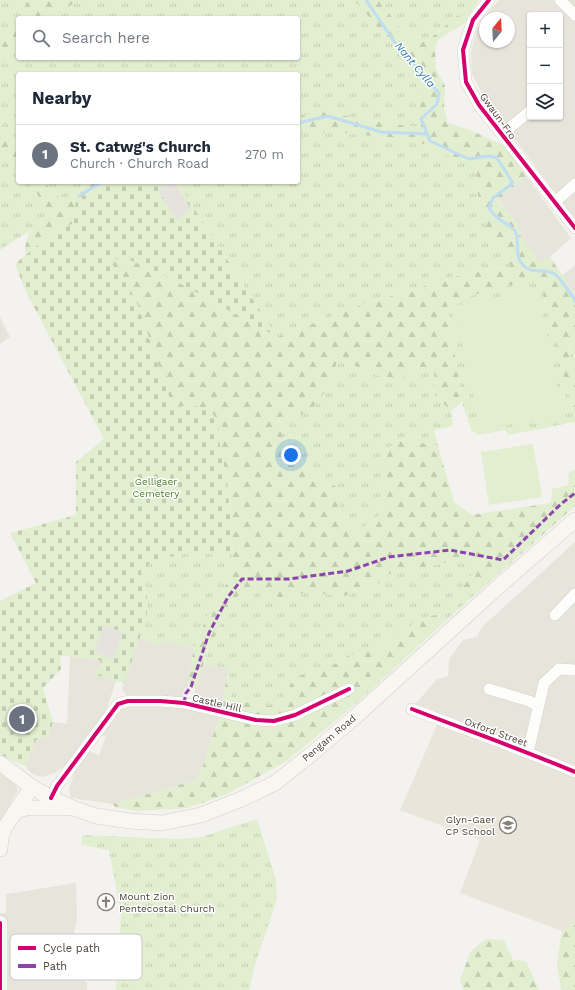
<!DOCTYPE html>
<meta charset="utf-8">
<style>
body{margin:0;font-family:"Work Sans",sans-serif;background:#f2f2f3;color:#1f2937}
.controls{position:absolute;right:12px;top:12px;display:grid;overflow:hidden;border-radius:4px;box-shadow:0 1px 3px #0004}
.controls button{width:36px;height:36px;display:grid;place-items:center;padding:0;border:0;border-bottom:1px solid #e0e1e3;background:#fff;color:#1f2937;font:20px sans-serif}
.compass{position:absolute;left:479px;top:12px;width:36px;height:36px;border-radius:50%;background:#fff;box-shadow:0 1px 3px #0004;rotate:18deg}
.you{position:absolute;left:291px;top:455px;width:14px;height:14px;margin:-10px;border:3px solid #fff;border-radius:50%;background:#1a73e8;box-shadow:0 0 0 6px #1a73e833}
.badge{display:grid;place-items:center;width:26px;height:26px;border-radius:50%;background:#111827;color:#fff;font-size:13px;font-weight:700}
.pin{position:absolute;translate:-50% -50%;border:2px solid #fff;box-shadow:0 1px 4px #0006}
.list{margin:0;padding:0;list-style:none}
h2{display:flex;justify-content:space-between;align-items:center;height:52px;margin:0;padding:0 16px;font-size:17px}
h2 small{font-size:13px;font-weight:400;color:#747a83}
.list li{display:grid;grid-template-columns:26px 1fr auto;gap:12px;align-items:center;box-sizing:border-box;height:60px;padding:0 16px;border-top:1px solid #e0e1e3}
.list b{display:block;font-size:15px;white-space:nowrap}
.list p{margin:0;font-size:13px;white-space:nowrap;color:#747a83}
.list em{font-size:13px;font-style:normal;color:#747a83}
.icon{flex:none;width:22px;height:22px;fill:none;stroke:currentColor;stroke-width:2;stroke-linecap:round;stroke-linejoin:round}
.map{position:relative;flex:none;width:575px;height:990px;overflow:hidden}
.search{position:absolute;background:#fff;box-shadow:0 1px 3px #0004;left:16px;top:16px;width:284px;height:44px;display:flex;align-items:center;gap:10px;box-sizing:border-box;padding:0 14px;border-radius:4px;color:#747a83;font-size:15px}
.panel{position:absolute;background:#fff;box-shadow:0 1px 3px #0004;left:16px;top:72px;width:284px;height:112px;border-radius:4px}
.map>svg:first-child{display:block}
.residential{fill:#e7e4dc;fill-rule:evenodd}
.education{fill:#eae5da}
.grass{fill:url(#grass-tufts)}
.forest{fill:url(#forest-firs)}
.cemetery{fill:url(#cemetery-stones)}
.garden{fill:#e1eecf}
.parking{fill:#e6e3df}
.lines{fill:none;stroke-linecap:round;stroke-linejoin:round}
.stream{stroke:#c0ddf1;stroke-width:3}
.street-casing{stroke:#d2d0cb;stroke-width:12}
.secondary-casing{stroke:#d3cfc5;stroke-width:16}
.street{stroke:#fdfdfc;stroke-width:11}
.secondary{stroke:#f7f6f1;stroke-width:15}
.quiet{stroke:#8e44ad;stroke-width:3;stroke-dasharray:6 3;stroke-linecap:butt}
.cycleway-casing{stroke:#fff;stroke-width:6}
.cycleway{stroke:#d6006c;stroke-width:4}
.labels{text-anchor:middle;dominant-baseline:central;stroke-width:3;stroke-linejoin:round;paint-order:stroke}
.street-label{font-size:10px;fill:#4b4439;stroke:#fff}
.park-label{font-size:10px;fill:#4a7f2a;stroke:#fff}
.poi-label{font-size:10px;fill:#4b4439;stroke:#fff;text-anchor:end}
.water-label{font-size:11px;font-style:italic;fill:#2e7ab2;stroke:#fff}
.key{fill:#fff;stroke:#c9c7c4;stroke-width:1}
.key-label{font-size:11px;fill:#4b4439}
</style>
<div class="map">
<svg width="575" height="990" viewBox="0 0 575 990">
<defs>
<pattern id="grass-tufts" width="24" height="20" patternUnits="userSpaceOnUse"><rect width="24" height="20" fill="#e1eecf"/><path d="M3 7l-1-3M5 7V3M7 7l1-3M15 17l-1-3M17 17v-4M19 17l1-3" fill="none" stroke="#c3cdb2"/></pattern>
<pattern id="forest-firs" width="22" height="20" patternUnits="userSpaceOnUse"><rect width="22" height="20" fill="#e1eecf"/><path d="M5 1l3.5 6h-7zM16 11l3.5 6h-7z" fill="#c3cdb2"/></pattern>
<pattern id="cemetery-stones" width="16" height="16" patternUnits="userSpaceOnUse"><rect width="16" height="16" fill="#e1eecf"/><path d="M2 7V4a2 2 0 0 1 4 0v3zM10 15v-3a2 2 0 0 1 4 0v3z" fill="#c3cdb2"/></pattern>
</defs>
<rect width="100%" height="100%" fill="#f4f2ee"/>
<!-- residential -->
<g class="residential">
<path d="M499,0H575V219L485,99L472,74L471,52L477,30L485,16ZM530,15H560V117H530ZM485,18H509V42H485Z"/>
<polygon points="526,176 571,238 550,257 540,264 520,235 517,224 498,199"/>
<polygon points="575,265 575,294 562,275"/>
<polygon points="0,317 10,337 0,344"/>
<polygon points="575,542 575,777 546,765 520,758 437,725 404,710 417,702 437,679 448,676 449,659 463,640 477,637 482,627"/>
<polygon points="139,637 160,646 162,641 194,648 187,689 185,688 183,694 181,698 128,696 125,693 122,689"/>
<polygon points="70,656 101,661 100,668 106,675 107,681 116,681 107,708 93,734 72,761 54,773 43,777 37,776 31,773 25,766 36,740 48,736 53,722 67,724"/>
<polygon points="204,664 228,669 222,704 193,699 197,679"/>
<polygon points="127,706 171,706 192,710 220,718 207,750 204,764 196,780 113,804 71,798 69,789 76,767 88,751 99,755 106,737 100,734 119,710"/>
<polygon points="0,771 15,783 18,790 0,822"/>
<polygon points="76,883 77,920 73,937 57,973 87,982 87,990 0,990 0,913 6,913 6,894"/>
</g>
<!-- education -->
<polygon class="education" points="437,725 520,758 546,765 575,777 575,936 460,893 480,840 400,810"/>
<!-- grass -->
<g class="grass">
<polygon points="0,0 28,0 21,15 21,18 18,18 18,35 15,31 0,48"/>
<polygon points="79,0 350,0 358,4 428,87 416,104 421,127 407,126 322,112 298,117 298,74 18,74 18,150 8,137 0,121 0,59 18,39 18,58 298,58 298,18 51,18"/>
<polygon points="381,0 479,0 470,14 463,11 432,37 418,44 403,32 383,5"/>
<polygon points="302,131 344,133 410,140 429,146 437,153 476,163 478,195 486,226 511,266 458,276 362,305 277,337 177,182 298,182 298,132"/>
<polygon points="0,153 18,172 18,182 28,182 48,209 40,224 0,250"/>
<polygon points="44,182 88,182 71,196 60,199"/>
<polygon points="530,280 541,285 572,410 575,410 575,422 508,435 506,430 478,435 471,430 462,402 447,302"/>
<polygon points="571,341 575,346 575,383 570,361"/>
<polygon points="338,359 394,382 416,366 434,370 435,395 451,411 453,426 434,430 438,446 401,439 380,455 384,487 381,514 359,531 338,519 343,490 316,477 283,438 279,417 308,413 327,389"/>
<polygon points="182,554 233,554 226,585 207,617 194,648 162,641 160,646 139,637 147,617 147,597 141,572 151,562"/>
<path d="M470,558L478,561L474,572L463,586L470,594L478,592L441,625L437,615L428,617L409,627L384,646L347,656L322,672L296,676L277,706L258,705L231,699L230,690L226,682L228,669L204,664C210,639 224,617 238,596L255,591L283,599L307,592L345,596L379,583L389,574Z"/>
<polygon points="257,819 276,880 277,899 254,968 249,990 116,990 121,915 109,850 81,845 82,835 177,839 201,837"/>
</g>
<!-- forest -->
<g class="forest">
<polygon points="28,0 79,0 51,18 21,18 21,15"/>
<polygon points="350,0 381,0 383,5 403,32 418,44 432,37 463,11 470,14 465,23 439,39 435,47 436,69 445,86 444,109 448,123 470,130 505,146 526,176 498,200 517,224 520,235 540,263 550,257 575,294 575,346 571,342 570,361 575,383 575,410 572,410 541,285 530,280 447,302 462,402 451,411 435,395 434,370 416,366 395,382 338,359 327,389 308,413 279,417 283,438 316,477 343,490 338,519 359,531 381,514 384,487 380,455 401,439 438,446 454,502 472,515 551,503 552,489 568,485 569,472 575,470 575,506 478,592 470,595 463,586 474,572 478,561 470,558 389,574 379,583 345,596 307,592 283,599 255,591 238,596 222,622 207,652 196,688 187,686 194,648 207,617 226,585 233,554 227,480 220,447 218,420 189,405 173,408 137,303 105,258 130,260 165,275 277,337 362,305 458,276 511,266 486,226 478,195 476,163 437,153 429,146 410,140 344,133 298,132 298,117 322,112 407,126 421,127 416,104 428,87 358,4"/>
<polygon points="11,31 15,31 18,35 18,39 0,59 0,48"/>
<polygon points="0,121 8,137 18,150 18,172 0,153"/>
<polygon points="28,182 44,182 60,199 71,196 88,182 108,182 76,201 72,224 25,255 25,248 29,231 40,224 48,209"/>
<polygon points="437,615 441,625 360,700 287,761 227,794 188,808 137,811 115,807 113,804 196,780 204,764 207,750 220,718 226,682 230,690 231,699 258,705 277,706 296,676 322,672 347,656 384,646 409,627 428,616"/>
<polygon points="575,921 575,990 561,990 557,962 562,931"/>
<polygon points="486,939 504,940 513,960 526,961 539,990 464,990 460,981 470,952"/>
</g>
<!-- cemetery -->
<polygon class="cemetery" points="108,182 177,182 277,337 165,275 130,260 105,258 122,274 137,303 173,408 189,405 208,409 218,420 220,447 227,480 233,554 182,554 151,562 141,572 147,597 147,617 124,683 116,681 107,681 106,675 95,677 95,670 100,668 101,661 70,656 60,656 61,669 43,688 53,722 48,736 36,740 25,766 6,758 0,753 0,601 36,583 10,533 76,515 76,462 104,439 26,292 15,264 52,233 72,224 76,201"/>
<!-- garden -->
<g class="garden">
<polygon points="537,289 563,413 481,431 454,306"/>
<polygon points="533,444 542,497 489,505 481,452"/>
</g>
<!-- parking -->
<g class="parking">
<polygon points="171,182 174,182 191,209 176,219 158,190"/>
<polygon points="104,625 123,632 113,659 94,652"/>
</g>
<g class="lines">
<!-- stream -->
<g class="stream">
<path d="M366,0L399,49L425,75L439,94L437,104L421,119L430,141L469,159L489,156L497,158L513,183L493,198L489,208C491,211 494,215 497,217C502,223 513,225 516,233C520,243 514,256 523,265C532,275 545,268 555,274C560,278 572,295 575,301"/>
<polyline points="298,123 328,116 381,132 427,134"/>
<polyline points="79,196 102,182"/>
</g>
<!-- street casing -->
<g class="street-casing">
<g id="street">
<polyline points="489,0 473,20 463,50 466,82 479,105 575,228"/>
<polyline points="560,0 575,15"/>
<polyline points="502,134 530,111"/>
<polyline points="555,202 575,184"/>
<polyline points="555,615 575,594"/>
<polyline points="489,689 529,701 538,706"/>
<path d="M412,709C466,730 521,749 575,772"/>
<polyline points="528,752 544,683 559,669 575,670"/>
<polyline points="51,798 57,786 118,704 128,701 160,701 184,703 256,720 274,721 295,715 349,689"/>
</g>
</g>
<!-- secondary casing -->
<g class="secondary-casing">
<g id="secondary">
<polyline points="0,763 32,787 51,798 73,808 96,816 130,821 162,823 201,815 244,798 275,783 314,752 355,717 499,586 575,520"/>
<polyline points="15,811 26,808 68,808"/>
<polyline points="0,849 1,837 5,827 32,787"/>
<polyline points="0,923 0,990"/>
</g>
</g>
<!-- street -->
<use href="#street" class="street"/>
<!-- secondary -->
<use href="#secondary" class="secondary"/>
<!-- quiet -->
<polyline class="quiet" points="184,703 186,693 191,687 209,633 228,597 242,579 289,579 348,571 389,557 450,550 503,560 561,504 575,493"/>
<!-- cycleway casing -->
<g class="cycleway-casing">
<g id="cycleway">
<polyline points="489,0 473,20 463,50 466,82 479,105 575,228"/>
<path d="M412,709C466,730 521,749 575,772"/>
<polyline points="51,798 57,786 118,704 128,701 160,701 184,703 256,720 274,721 295,715 349,689"/>
<polyline points="0,923 0,990"/>
</g>
</g>
<!-- cycleway -->
<use href="#cycleway" class="cycleway"/>
</g>
<!-- icons -->
<defs>
<g id="school-ring" transform="scale(0.9)"><circle r="9.5" fill="#fff" stroke="#868178" stroke-width="1.5"/><path d="M0-5L7-2L0 1L-7-2ZM-4 1L0 2.5L4 1V4Q0 6-4 4Z" fill="#868178"/></g>
<g id="church-ring" transform="scale(0.9)"><circle r="9.5" fill="#fff" stroke="#868178" stroke-width="1.5"/><path d="M-1.2-6h2.4v3.5h3.3v2.4h-3.3V6h-2.4V-.1h-3.3v-2.4h3.3Z" fill="#868178"/></g>
</defs>
<g fill-rule="evenodd">
<use href="#school-ring" x="508" y="825"/>
<use href="#church-ring" x="106" y="902"/>
</g>
<g class="labels">
<!-- street labels -->
<g class="street-label">
<text transform="translate(498 116) rotate(54)">Gwaun-Fro</text>
<text transform="translate(217 703) rotate(13)">Castle Hill</text>
<text transform="translate(496 732) rotate(20)">Oxford Street</text>
<text transform="translate(329 738) rotate(-40)">Pengam Road</text>
</g>
<!-- park labels -->
<g class="park-label">
<text x="156" y="481">Gelligaer<tspan x="156" dy="12">Cemetery</tspan></text>
</g>
<!-- poi labels -->
<g class="poi-label">
<text x="495" y="819">Glyn-Gaer<tspan x="495" dy="12">CP School</tspan></text>
<text x="119" y="896" text-anchor="start">Mount Zion<tspan x="119" dy="12">Pentecostal Church</tspan></text>
</g>
<!-- water labels -->
<g class="water-label">
<text transform="translate(415 65) rotate(50)">Nant Cylla</text>
</g>
</g>
<!-- legend -->
<rect x="10" y="934" width="132" height="46" rx="6" class="key"/>
<rect x="18" y="946" width="18" height="4" fill="#d6006c"/>
<rect x="18" y="964" width="18" height="4" fill="#8e44ad"/>
<g class="key-label">
<text x="43" y="952">Cycle path</text>
<text x="43" y="970">Path</text>
</g>
</svg>
<div class="controls">
<button>+</button>
<button>−</button>
<button><svg class="icon" aria-label="layers" viewBox="0 0 24 24"><path d="M12 4l9 5-9 5-9-5zM3 14l9 5 9-5"/></svg></button>
</div>
<svg class="compass" viewBox="-18 -18 36 36"><path d="M0-13l5 13h-10z" fill="#e53935"/><path d="M0 13l5-13h-10z" fill="#747a83"/></svg>
<div class="you"></div>
<div class="pin badge" style="left:22px;top:719px;background:#6b7280">1</div>
<div class="search"><svg class="icon" aria-label="search" viewBox="0 0 24 24"><circle cx="10" cy="10" r="6"/><path d="M15 15l6 6"/></svg>Search here</div>
<section class="panel">
<h2>Nearby<small></small></h2>
<ul class="list">
<li><span class="badge" style="background:#6b7280">1</span><div><b>St. Catwg's Church</b><p>Church · Church Road</p></div><em>270 m</em></li>
</ul>
</section>
</div>
